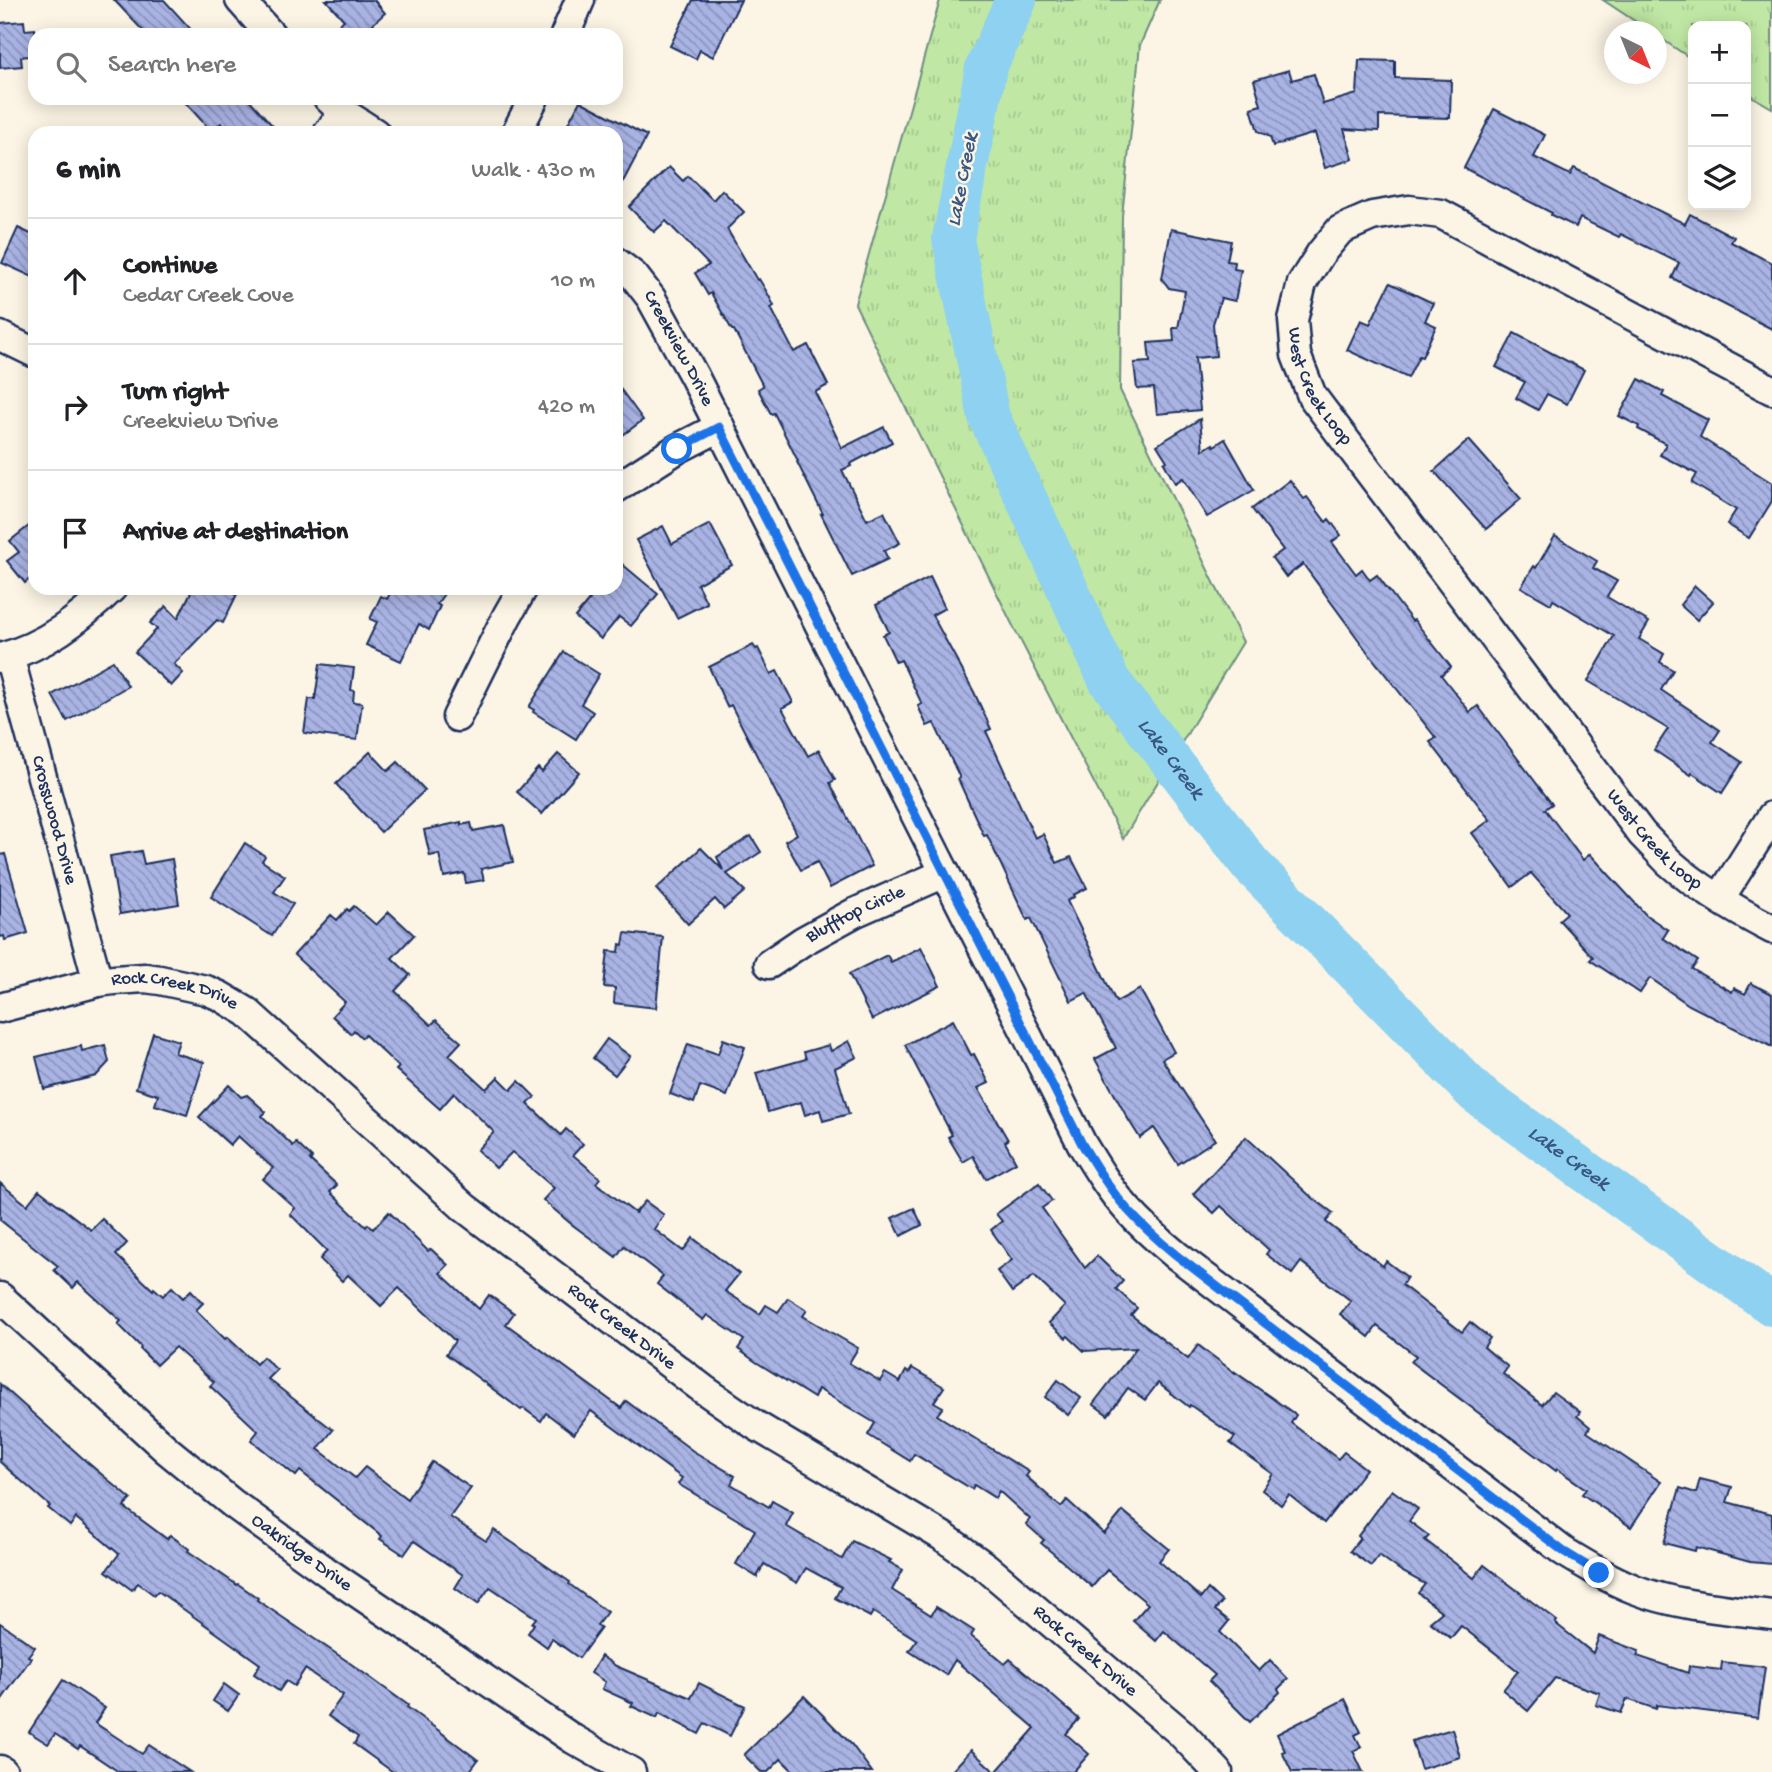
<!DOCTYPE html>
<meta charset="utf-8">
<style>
body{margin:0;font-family:"Gochi Hand",sans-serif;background:#f2f2f2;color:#202124}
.controls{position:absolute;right:21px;top:21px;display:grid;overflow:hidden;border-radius:14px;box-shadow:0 4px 18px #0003}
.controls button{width:63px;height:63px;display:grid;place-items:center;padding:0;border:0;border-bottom:2px solid #e0e0e0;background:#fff;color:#202124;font:35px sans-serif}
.compass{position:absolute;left:1604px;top:21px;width:63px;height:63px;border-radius:50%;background:#fff;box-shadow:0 4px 18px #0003;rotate:137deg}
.stop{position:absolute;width:21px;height:21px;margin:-16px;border:5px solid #1a73e8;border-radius:50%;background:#fff}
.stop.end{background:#1a73e8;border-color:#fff;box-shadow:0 2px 7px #0008}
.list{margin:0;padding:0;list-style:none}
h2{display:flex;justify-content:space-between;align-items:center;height:91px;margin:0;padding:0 28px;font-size:30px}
h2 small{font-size:23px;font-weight:400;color:#757577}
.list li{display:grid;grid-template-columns:46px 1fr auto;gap:21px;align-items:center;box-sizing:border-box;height:126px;padding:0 28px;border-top:2px solid #e0e0e0}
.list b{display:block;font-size:26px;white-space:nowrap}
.list p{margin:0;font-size:23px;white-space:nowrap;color:#757577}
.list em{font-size:23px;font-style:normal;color:#757577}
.icon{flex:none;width:38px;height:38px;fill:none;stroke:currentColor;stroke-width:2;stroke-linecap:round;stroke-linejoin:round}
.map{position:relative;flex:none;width:1772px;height:1772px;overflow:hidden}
.search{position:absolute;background:#fff;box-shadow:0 4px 18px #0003;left:28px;top:28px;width:595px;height:77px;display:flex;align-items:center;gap:18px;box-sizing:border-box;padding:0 24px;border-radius:21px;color:#757577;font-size:26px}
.panel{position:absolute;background:#fff;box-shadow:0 4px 18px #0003;left:28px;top:126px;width:595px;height:469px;border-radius:21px}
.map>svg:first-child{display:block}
.grass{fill:url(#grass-tufts);stroke:#6e8c81;stroke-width:2}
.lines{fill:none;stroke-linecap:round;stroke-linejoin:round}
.river{stroke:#8fd1f0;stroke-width:42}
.building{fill:url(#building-back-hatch);stroke:#1b2f5e;stroke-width:2}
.street-casing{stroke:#1b2f5e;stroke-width:33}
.street{stroke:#fcf5e5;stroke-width:28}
.route{stroke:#1a73e8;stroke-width:9}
.labels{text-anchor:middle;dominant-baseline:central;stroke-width:5;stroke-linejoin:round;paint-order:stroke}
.street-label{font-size:19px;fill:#1b2f5e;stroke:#fcf5e5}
.water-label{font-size:21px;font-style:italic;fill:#385882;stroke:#fcf5e5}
</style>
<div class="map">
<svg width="1772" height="1772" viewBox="0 0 1772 1772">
<defs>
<pattern id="grass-tufts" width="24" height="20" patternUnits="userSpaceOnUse" patternTransform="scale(1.75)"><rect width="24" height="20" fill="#c0e8a4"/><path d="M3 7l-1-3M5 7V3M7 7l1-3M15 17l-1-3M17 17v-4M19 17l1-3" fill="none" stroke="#a4c790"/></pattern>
<pattern id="building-back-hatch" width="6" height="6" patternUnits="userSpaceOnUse" patternTransform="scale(1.75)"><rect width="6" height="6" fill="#aab4e4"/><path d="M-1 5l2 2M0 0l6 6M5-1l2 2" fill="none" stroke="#8a93bc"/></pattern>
</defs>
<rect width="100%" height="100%" fill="#fcf5e5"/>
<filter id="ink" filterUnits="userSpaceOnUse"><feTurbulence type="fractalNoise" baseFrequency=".0143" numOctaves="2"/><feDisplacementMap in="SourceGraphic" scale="14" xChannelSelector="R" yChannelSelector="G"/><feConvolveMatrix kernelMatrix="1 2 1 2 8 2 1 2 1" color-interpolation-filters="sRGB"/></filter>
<g filter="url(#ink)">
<!-- grass -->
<g class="grass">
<polygon points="940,0 1160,0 1140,45 1122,216 1120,390 1243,642 1123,839 1011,622 855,304"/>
<polygon points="1603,0 1772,0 1772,108 1746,93 1746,26 1693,26 1693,60 1657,36 1656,32 1650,31"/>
</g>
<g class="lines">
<!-- river -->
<path class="river" id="s1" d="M1016,0L986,68L953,239L989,417L1109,680L1251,865L1476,1093L1772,1305"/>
</g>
<!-- building -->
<g class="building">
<polygon points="114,0 164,0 196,35 147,35"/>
<polygon points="326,0 374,0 385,13 361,35 328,35 344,20"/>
<polygon points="693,0 741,0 713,57 700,50 696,59 670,46"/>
<polygon points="24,21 25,30 35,29 35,55 21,57 22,66 0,68 0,23"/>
<polygon points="1359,60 1395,61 1395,78 1451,80 1450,118 1379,116 1379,131 1344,129 1353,159 1325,168 1315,133 1273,146 1270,137 1258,131 1251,108 1261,105 1254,80 1289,70 1292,80 1314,74 1323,104 1357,94"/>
<polygon points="181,98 248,98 279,133 230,133 221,123 211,131"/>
<polygon points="580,101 647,136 616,195 616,133 563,133"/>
<polygon points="1494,109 1545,135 1534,157 1570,175 1574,168 1685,224 1690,214 1734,237 1731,242 1772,263 1772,329 1672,278 1679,263 1621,234 1619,237 1580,218 1576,227 1551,215 1552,213 1464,168"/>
<polygon points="669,167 683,181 688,176 713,200 722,190 744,212 727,229 757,280 759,279 768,294 774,306 771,308 794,352 808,345 828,385 815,392 842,448 884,427 892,442 850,464 851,466 842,470 867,520 884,512 900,543 884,551 888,559 852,576 821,514 823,514 797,462 798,461 774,413 771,414 758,389 763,386 734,330 732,330 711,293 708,295 695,273 709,265 666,221 654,232 629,207"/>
<polygon points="18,228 35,236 35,278 2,263"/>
<polygon points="1171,229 1231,241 1227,261 1235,262 1234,269 1241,270 1235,301 1221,298 1213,324 1216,356 1195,358 1200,410 1157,414 1154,388 1137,389 1134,363 1150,362 1148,343 1174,341 1173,328 1178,328 1185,291 1169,288 1162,279"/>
<polygon points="1390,283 1433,303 1425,321 1436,326 1422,357 1419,356 1408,378 1347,350 1361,320 1370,324"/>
<polygon points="1514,333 1584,370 1567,404 1547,394 1538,410 1516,398 1525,382 1496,367"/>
<polygon points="1639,379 1664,392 1662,396 1708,420 1700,437 1772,483 1772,501 1749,538 1727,524 1736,510 1692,483 1697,474 1660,455 1666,444 1638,429 1639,426 1619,416"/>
<polygon points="616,383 643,420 616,440"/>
<polygon points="1200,419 1203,450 1213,444 1214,446 1225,439 1254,490 1207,517 1183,478 1175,483 1164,463 1167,461 1157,445"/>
<polygon points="1469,440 1521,499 1486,529 1434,471"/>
<polygon points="1290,480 1304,499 1307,497 1326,522 1329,519 1341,535 1332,542 1356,574 1362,569 1370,580 1377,575 1412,621 1414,620 1451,667 1441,675 1470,712 1478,706 1493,726 1552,804 1545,809 1583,860 1590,854 1646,915 1668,930 1663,938 1698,961 1692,969 1732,992 1734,988 1745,994 1751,983 1772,994 1772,1047 1689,1005 1650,978 1640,993 1590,960 1593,957 1559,920 1567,913 1531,873 1512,887 1472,833 1490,820 1430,742 1436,738 1369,654 1303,564 1286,577 1272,558 1283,550 1252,509"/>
<polygon points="35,521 35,574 25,583 7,561 19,552 10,541"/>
<polygon points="710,524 732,565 697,584 707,603 677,618 636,540 663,526 672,544"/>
<polygon points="1555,536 1597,561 1593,568 1617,581 1607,597 1649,622 1639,639 1664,654 1660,662 1673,670 1661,690 1720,730 1712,742 1742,762 1722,793 1692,773 1691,775 1654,750 1668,729 1588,681 1614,636 1553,600 1551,604 1521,587 1534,566 1536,568"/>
<polygon points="616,559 658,594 631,626 619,617 601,639 575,617 590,599 577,588 616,588"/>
<polygon points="930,577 945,608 932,615 974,692 991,729 986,731 1035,838 1043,834 1057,863 1071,857 1087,888 1073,895 1074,897 1067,901 1116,1002 1140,989 1174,1052 1162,1059 1215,1140 1178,1164 1154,1128 1140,1138 1128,1119 1095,1059 1116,1048 1086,993 1071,1001 1031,918 1027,920 987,835 984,836 958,779 960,778 934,723 927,726 918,706 922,704 901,660 896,662 883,635 889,632 876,605"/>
<polygon points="1695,586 1713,602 1697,620 1680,605"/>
<polygon points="193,588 240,588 223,623 217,620 174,664 183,673 171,686 135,652 157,629 150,623 166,606 178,618"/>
<polygon points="393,588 448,588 437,604 440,606 429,630 419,624 401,661 366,645 377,622 370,619 381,596 387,599"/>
<polygon points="753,645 756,649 758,648 771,674 777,671 793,702 782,708 808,756 819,750 835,780 830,783 872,866 830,888 817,862 801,870 785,841 797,834 731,705 727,707 709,667"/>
<polygon points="564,652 599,674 581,704 593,712 576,739 533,712 534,710 529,707"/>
<polygon points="113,661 128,686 67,721 52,695"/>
<polygon points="320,664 354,668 351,690 354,691 353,702 362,703 357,740 304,733 309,699 315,699"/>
<polygon points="370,752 388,771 398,762 425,790 381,832 336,784"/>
<polygon points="558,754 579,772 542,814 517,792 538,768 542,772"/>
<polygon points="461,822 461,825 471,823 473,831 504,825 513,862 481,869 484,880 466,883 464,873 444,877 439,854 430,856 424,830"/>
<polygon points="751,836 761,852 727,874 745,891 724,909 715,899 688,924 656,889 701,848 723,870 717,857"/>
<polygon points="245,843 265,856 262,861 285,876 274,892 293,904 272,936 211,897"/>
<polygon points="141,851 144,864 172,859 179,904 120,914 110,856"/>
<polygon points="5,854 28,933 5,940 4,936 0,937 0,855"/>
<polygon points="354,906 376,925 389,912 414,935 392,958 410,975 395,991 431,1025 436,1020 461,1042 449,1055 486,1089 498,1077 511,1090 519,1081 535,1097 528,1104 561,1135 566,1129 583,1144 573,1155 600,1178 596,1183 635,1213 645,1201 664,1215 654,1229 683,1251 693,1238 739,1274 725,1291 760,1314 766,1305 778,1312 788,1298 807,1310 803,1316 858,1348 849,1363 880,1381 885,1373 900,1382 906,1371 909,1373 912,1368 944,1387 934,1402 943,1407 937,1415 1029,1472 1026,1476 1061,1507 1067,1500 1104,1534 1123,1511 1169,1549 1159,1561 1201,1598 1208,1589 1222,1602 1215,1610 1229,1621 1220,1632 1259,1671 1270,1660 1288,1679 1278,1689 1280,1692 1250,1722 1209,1681 1215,1675 1164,1631 1156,1641 1133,1621 1148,1604 1107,1570 1092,1587 1041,1543 1044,1540 1026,1524 1030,1519 999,1491 995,1498 974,1485 972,1489 914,1454 910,1461 868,1435 875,1423 818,1389 814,1398 756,1362 738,1349 744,1340 707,1315 703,1320 657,1284 663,1276 624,1246 616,1257 570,1223 543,1200 554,1188 512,1152 496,1168 477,1150 494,1132 454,1093 440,1109 396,1070 399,1067 365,1035 362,1038 354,1030 351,1034 332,1016 345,1002 294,955 331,915 337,920 347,909 349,911"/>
<polygon points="625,933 663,937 656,1008 614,1003 615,988 604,987 608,951 619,952 620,944 623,945"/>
<polygon points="921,947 940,986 872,1020 849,974 887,955 891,962"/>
<polygon points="953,1020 971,1055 974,1054 989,1083 978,1088 1008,1140 1005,1142 1016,1162 986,1179 973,1156 963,1162 948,1137 952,1135 905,1045"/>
<polygon points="153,1033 179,1041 175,1053 204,1062 187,1115 155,1105 158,1095 136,1088"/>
<polygon points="607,1039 630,1056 615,1075 593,1058"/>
<polygon points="723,1039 745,1047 727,1096 700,1086 694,1103 670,1094 688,1044 718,1054"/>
<polygon points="849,1041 857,1057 835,1068 849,1114 823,1121 820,1110 805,1115 801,1102 768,1112 756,1073 806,1059 804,1052 829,1045 831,1051"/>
<polygon points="105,1045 109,1062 96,1076 44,1089 36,1057 81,1046 82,1051"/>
<polygon points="229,1085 241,1097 247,1095 266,1112 262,1116 293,1146 296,1143 312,1158 310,1160 337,1185 330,1192 366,1227 368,1224 373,1229 389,1212 428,1251 431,1249 448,1265 440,1273 479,1309 489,1295 514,1313 506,1324 621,1408 626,1401 693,1451 735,1476 731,1484 769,1507 772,1501 793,1513 786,1526 842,1559 852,1541 891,1560 889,1562 903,1570 892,1590 931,1615 936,1607 974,1631 971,1636 1005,1664 1010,1659 1079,1719 1066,1734 1089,1754 1073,1772 996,1772 1035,1728 955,1660 946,1675 909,1651 917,1640 873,1612 870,1617 835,1598 841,1587 806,1568 797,1583 764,1564 757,1577 736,1564 755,1530 678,1484 682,1478 591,1411 574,1434 546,1413 541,1421 523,1408 521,1410 446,1354 455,1341 399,1288 381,1306 348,1275 342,1281 320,1259 327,1251 290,1214 295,1208 263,1179 273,1168 238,1136 230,1145 199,1117"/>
<polygon points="1246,1137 1309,1195 1333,1213 1326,1222 1383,1266 1386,1261 1407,1277 1402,1285 1462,1332 1470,1322 1490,1338 1484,1347 1508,1367 1503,1374 1542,1405 1553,1392 1580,1412 1577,1416 1590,1427 1587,1432 1661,1482 1631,1527 1582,1494 1586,1489 1557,1469 1556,1471 1411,1362 1416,1356 1377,1326 1369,1337 1340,1314 1351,1301 1301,1262 1292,1274 1266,1254 1269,1250 1221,1206 1214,1213 1193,1194"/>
<polygon points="0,1183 27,1205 39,1190 91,1230 102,1219 127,1243 116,1255 153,1290 154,1288 163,1296 172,1287 183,1298 191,1290 203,1303 196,1310 225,1339 227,1337 256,1364 263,1357 277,1370 268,1379 333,1430 318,1449 355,1478 365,1467 407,1499 432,1462 471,1488 450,1517 486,1541 494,1530 570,1582 569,1584 607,1612 597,1625 601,1628 579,1658 552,1639 547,1647 528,1633 534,1624 532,1623 536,1618 490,1587 478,1604 455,1588 463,1575 414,1541 404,1555 380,1539 382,1536 300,1471 296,1476 251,1440 258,1431 210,1386 214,1382 175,1347 156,1365 140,1349 141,1347 118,1324 121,1321 78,1282 73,1288 54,1270 58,1266 0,1220"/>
<polygon points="1039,1183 1052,1201 1042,1208 1085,1268 1097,1256 1123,1281 1116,1289 1137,1308 1131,1315 1188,1359 1198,1345 1235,1373 1235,1372 1296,1415 1291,1423 1338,1459 1344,1452 1366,1469 1324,1523 1289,1495 1281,1505 1262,1490 1273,1474 1230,1443 1235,1437 1190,1405 1189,1407 1158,1383 1145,1400 1128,1388 1108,1415 1093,1404 1136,1348 1084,1351 1068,1336 1066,1338 1049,1323 1065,1306 1034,1276 1012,1292 997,1271 1012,1260 991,1230 1002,1221 996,1214"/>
<polygon points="914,1208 922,1225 901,1236 892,1218"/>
<polygon points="1058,1380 1081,1398 1068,1415 1045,1397"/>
<polygon points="0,1384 87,1462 131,1499 124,1507 167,1539 170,1535 189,1549 188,1551 237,1585 238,1584 258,1598 257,1600 347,1661 408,1705 407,1707 478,1760 469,1772 393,1772 354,1744 358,1737 328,1716 343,1695 305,1669 294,1686 286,1681 279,1691 254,1674 260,1664 158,1591 154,1595 138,1583 132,1590 106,1571 119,1554 76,1518 70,1526 48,1508 50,1506 0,1462"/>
<polygon points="1700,1479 1732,1487 1727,1502 1772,1514 1772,1564 1750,1562 1696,1547 1695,1551 1664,1543 1680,1488 1696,1493"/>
<polygon points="1392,1490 1418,1509 1409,1521 1429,1536 1425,1540 1474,1578 1484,1565 1557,1621 1555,1623 1593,1653 1599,1636 1639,1651 1637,1656 1688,1673 1689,1666 1721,1670 1722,1662 1765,1667 1758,1718 1657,1705 1656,1709 1627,1699 1621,1713 1596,1705 1600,1693 1555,1678 1528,1711 1503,1690 1518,1671 1461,1626 1451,1638 1430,1622 1442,1612 1418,1593 1425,1584 1401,1571 1379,1555 1371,1566 1350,1551 1360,1538 1358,1536"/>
<polygon points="0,1623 35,1647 28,1656 31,1658 0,1702"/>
<polygon points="601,1656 616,1666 691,1698 699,1683 745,1706 730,1736 705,1723 699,1734 659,1713 657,1718 631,1706 633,1703 602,1689 605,1682 591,1673"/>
<polygon points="63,1680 105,1708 95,1723 142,1754 149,1745 190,1772 119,1772 80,1746 78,1749 55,1734 48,1744 29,1732"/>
<polygon points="224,1684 239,1695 228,1711 213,1701"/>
<polygon points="804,1696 852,1745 872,1772 794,1772 781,1759 768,1772 761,1772 744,1755"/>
<polygon points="1345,1699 1361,1732 1355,1735 1361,1747 1353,1751 1363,1772 1292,1772 1282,1752 1285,1751 1277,1734"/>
<polygon points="1452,1729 1460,1757 1421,1769 1412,1741"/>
<polygon points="971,1750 995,1772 951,1772"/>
</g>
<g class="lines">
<!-- street casing -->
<g class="street-casing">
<g id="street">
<polyline points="240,0 271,35"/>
<polyline points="565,35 580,0"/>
<polyline points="328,98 344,113 375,133"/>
<polyline points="328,133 344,113"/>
<polyline points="516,133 534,98"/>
<path id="s2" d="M616,262L634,276L651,298L694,376L1082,1144C1096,1167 1110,1190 1127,1209C1142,1226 1159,1241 1176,1255L1563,1551C1586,1565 1609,1579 1634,1589C1677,1606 1726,1609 1772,1615"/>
<polyline points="0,336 35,353"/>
<path id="s3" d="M1772,390L1441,214L1409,210L1372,216L1340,230L1321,253L1302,283L1293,320L1296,355L1312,396L1642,834C1651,843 1660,853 1669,862C1698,888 1737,911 1772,929"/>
<polyline points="616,488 677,449 720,427"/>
<path id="s4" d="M9,656L98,982"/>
<path d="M0,658C44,647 80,619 112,588"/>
<polyline points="457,717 507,616 523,588"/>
<polyline points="1720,898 1772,816"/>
<path id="s5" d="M769,964L803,941L854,913L945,873"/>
<path id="s6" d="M0,1008L98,982L114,980L145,978L160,980L206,990L220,996L247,1012L465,1208L703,1389L755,1425L942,1536L987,1568L1180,1732L1218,1772"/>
<path id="s7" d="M0,1297L167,1450L232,1503L327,1572L573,1739L631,1772"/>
<polyline points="0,1770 3,1772"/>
</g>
</g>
<!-- street -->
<use href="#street" class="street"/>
</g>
</g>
<g class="lines" filter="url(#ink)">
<!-- route -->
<path class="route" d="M677,449L719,427L1082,1144C1096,1167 1110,1190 1127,1209C1142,1226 1159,1241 1176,1255L1563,1551L1599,1573"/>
</g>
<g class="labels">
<!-- street labels -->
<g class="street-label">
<text stroke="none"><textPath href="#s2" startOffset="108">Creekview Drive</textPath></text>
<text stroke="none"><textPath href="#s3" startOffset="656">West Creek Loop</textPath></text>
<text stroke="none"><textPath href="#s4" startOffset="170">Crosswood Drive</textPath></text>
<text stroke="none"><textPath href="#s3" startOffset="1223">West Creek Loop</textPath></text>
<text stroke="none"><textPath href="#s5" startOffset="100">Blufftop Circle</textPath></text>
<text stroke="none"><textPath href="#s6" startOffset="180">Rock Creek Drive</textPath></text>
<text stroke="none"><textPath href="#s6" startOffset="747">Rock Creek Drive</textPath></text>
<text stroke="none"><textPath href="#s7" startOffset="396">Oakridge Drive</textPath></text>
<text stroke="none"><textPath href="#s6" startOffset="1314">Rock Creek Drive</textPath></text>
</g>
<!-- water labels -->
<g class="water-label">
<text transform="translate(964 180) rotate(-79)">Lake Creek</text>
<text stroke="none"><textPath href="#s1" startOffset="819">Lake Creek</textPath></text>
<text stroke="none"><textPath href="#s1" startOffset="1386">Lake Creek</textPath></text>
</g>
</g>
</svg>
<div class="controls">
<button>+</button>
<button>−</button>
<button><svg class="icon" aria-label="layers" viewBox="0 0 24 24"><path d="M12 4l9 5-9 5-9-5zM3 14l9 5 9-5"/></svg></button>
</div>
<svg class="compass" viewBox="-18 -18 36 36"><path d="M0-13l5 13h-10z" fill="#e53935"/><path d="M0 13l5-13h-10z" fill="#757577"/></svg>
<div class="stop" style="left:677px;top:449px"></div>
<div class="stop end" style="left:1599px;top:1573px"></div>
<div class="search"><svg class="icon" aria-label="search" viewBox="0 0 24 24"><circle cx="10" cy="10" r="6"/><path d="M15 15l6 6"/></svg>Search here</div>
<section class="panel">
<h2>6 min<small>Walk · 430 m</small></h2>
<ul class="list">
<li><svg class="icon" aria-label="ahead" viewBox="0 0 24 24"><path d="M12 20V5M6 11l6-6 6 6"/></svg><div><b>Continue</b><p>Cedar Creek Cove</p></div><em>10 m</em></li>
<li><svg class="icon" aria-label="right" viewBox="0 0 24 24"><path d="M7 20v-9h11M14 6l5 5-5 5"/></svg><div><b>Turn right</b><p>Creekview Drive</p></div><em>420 m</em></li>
<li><svg class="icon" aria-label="arrive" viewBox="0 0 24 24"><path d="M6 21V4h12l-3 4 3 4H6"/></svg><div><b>Arrive at destination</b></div></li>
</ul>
</section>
</div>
